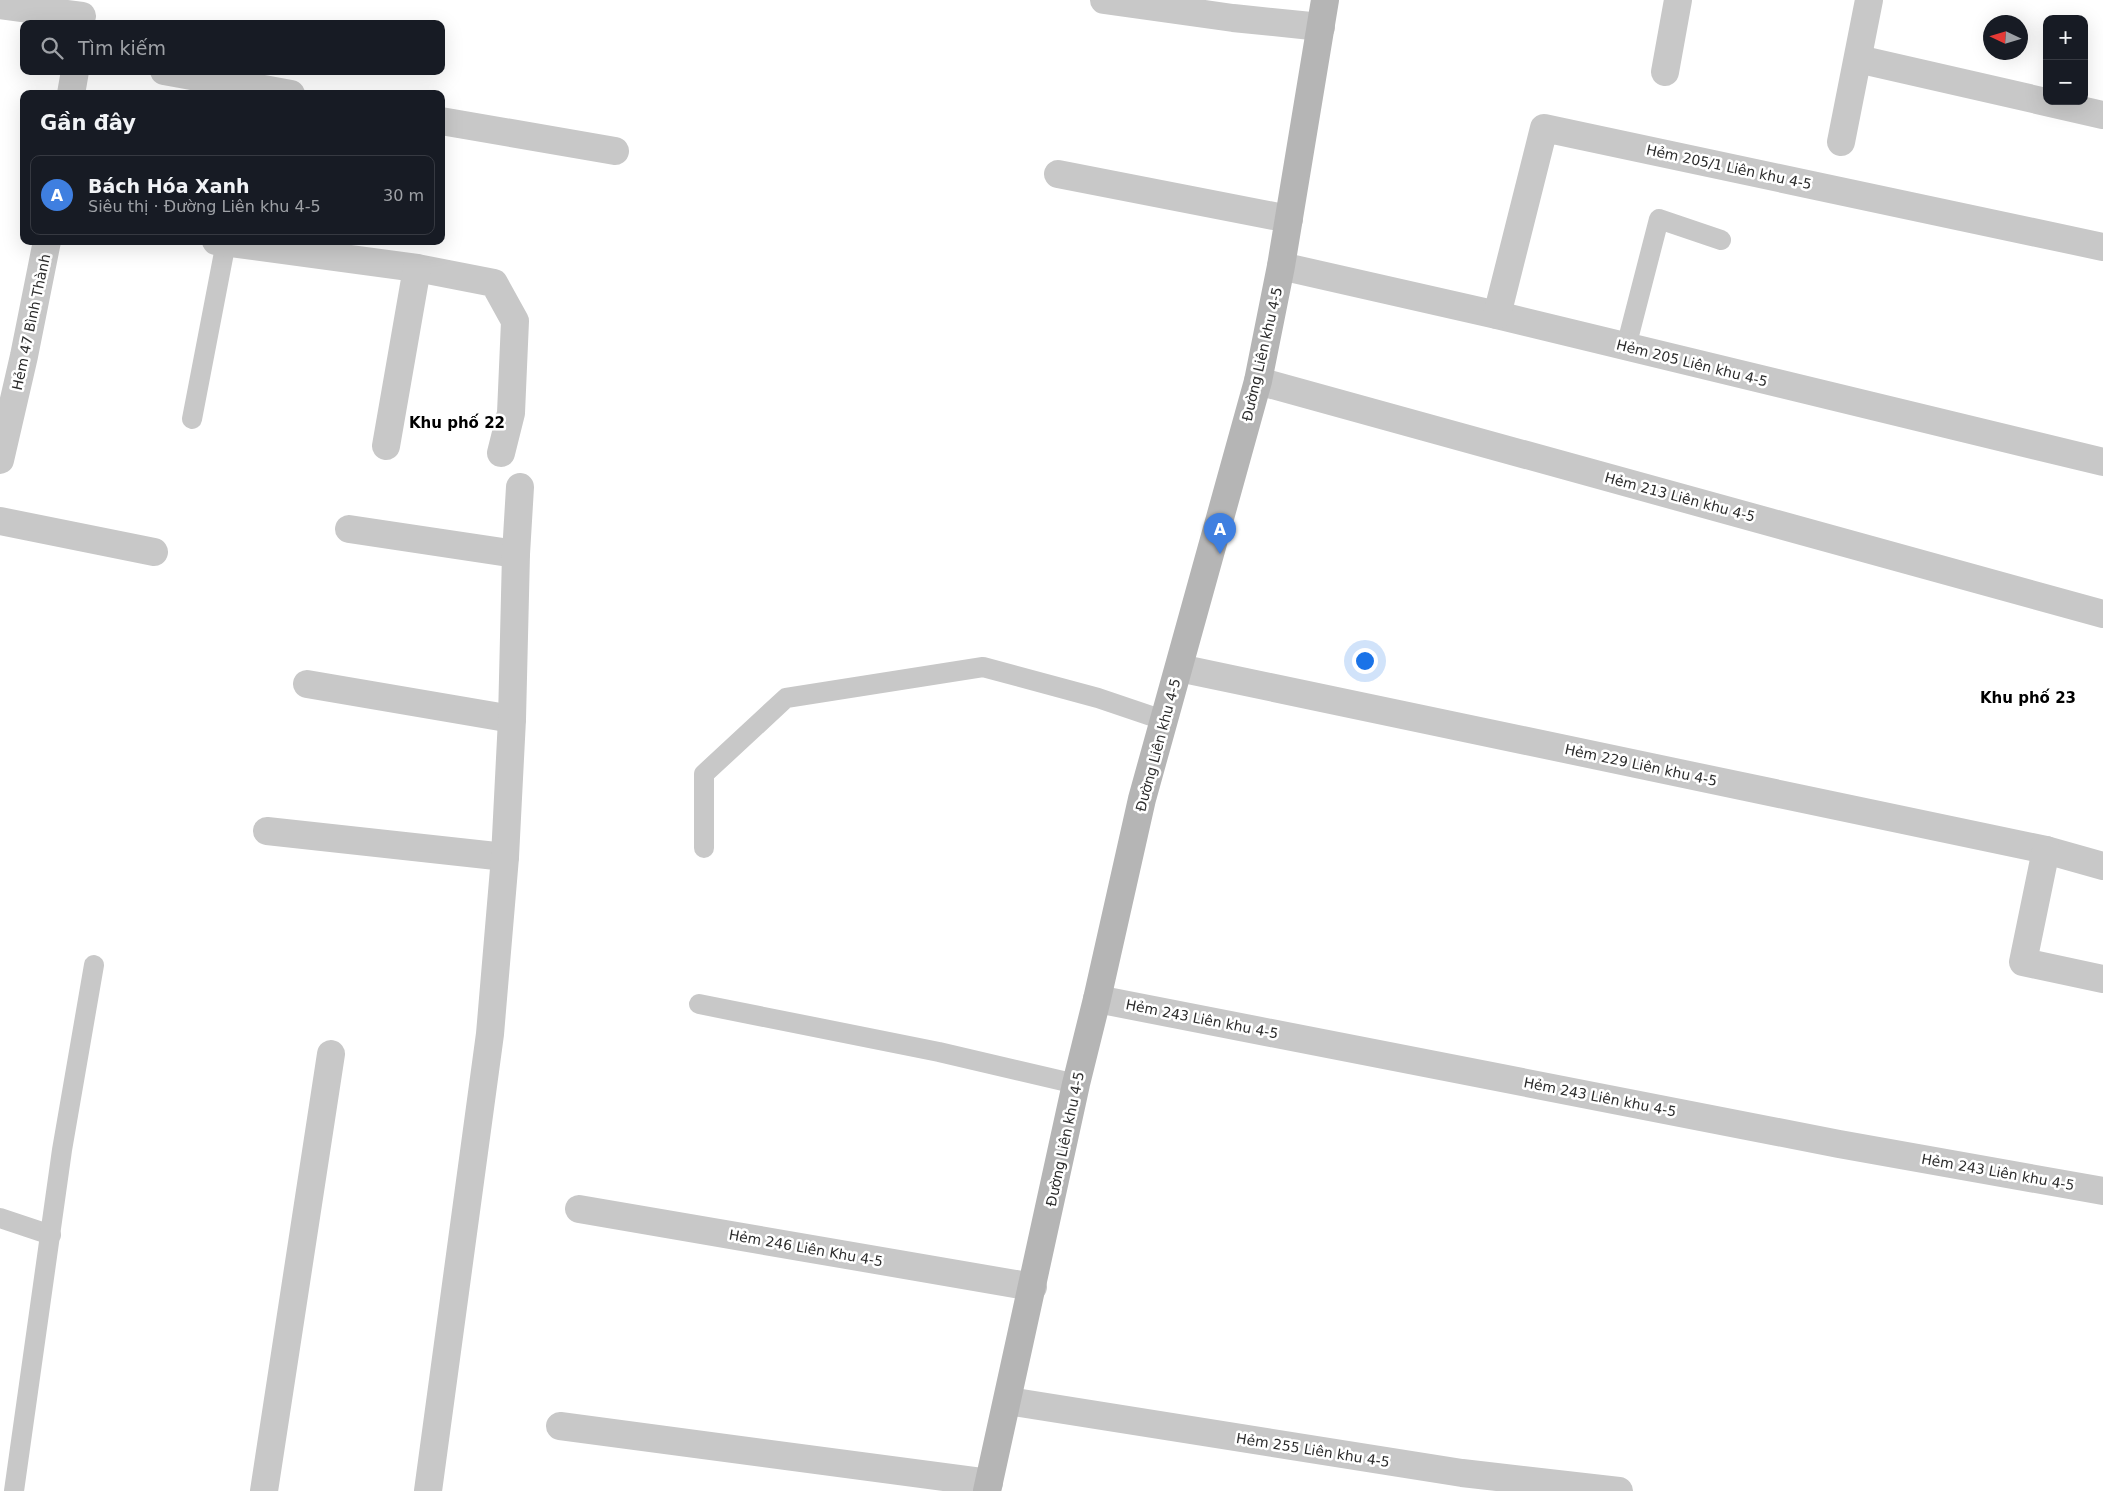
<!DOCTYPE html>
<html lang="vi">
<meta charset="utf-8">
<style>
body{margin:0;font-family:"DejaVu Sans",sans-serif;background:#242831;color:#f1f3f6}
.controls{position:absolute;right:15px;top:15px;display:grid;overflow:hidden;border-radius:10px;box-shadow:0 5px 20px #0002}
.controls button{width:45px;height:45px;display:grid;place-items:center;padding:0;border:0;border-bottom:1px solid #363941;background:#171b24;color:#f1f3f6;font:25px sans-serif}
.compass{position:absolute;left:1983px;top:15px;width:45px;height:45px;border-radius:50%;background:#171b24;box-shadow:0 5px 20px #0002;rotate:274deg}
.you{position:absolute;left:1364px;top:660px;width:18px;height:18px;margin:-12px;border:4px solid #fff;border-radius:50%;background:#1a73e8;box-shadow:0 0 0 8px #1a73e833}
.badge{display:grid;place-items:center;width:32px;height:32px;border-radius:50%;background:#ee2234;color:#fff;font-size:16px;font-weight:700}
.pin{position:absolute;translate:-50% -41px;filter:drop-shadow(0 1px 2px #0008)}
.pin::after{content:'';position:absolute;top:26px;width:18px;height:15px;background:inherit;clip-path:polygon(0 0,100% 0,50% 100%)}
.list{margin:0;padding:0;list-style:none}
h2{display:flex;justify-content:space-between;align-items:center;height:65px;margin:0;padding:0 20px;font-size:21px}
h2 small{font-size:16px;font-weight:400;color:#9ea1a6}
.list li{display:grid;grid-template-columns:32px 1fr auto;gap:15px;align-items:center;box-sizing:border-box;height:80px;margin:0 10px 10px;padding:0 10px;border:1px solid #363941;border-radius:10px}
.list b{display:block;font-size:19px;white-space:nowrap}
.list p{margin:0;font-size:16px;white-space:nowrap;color:#9ea1a6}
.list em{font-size:16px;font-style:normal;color:#9ea1a6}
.icon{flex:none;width:28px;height:28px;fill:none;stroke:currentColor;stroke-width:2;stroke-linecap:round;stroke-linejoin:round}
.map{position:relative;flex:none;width:2103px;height:1491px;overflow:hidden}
.search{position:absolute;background:#171b24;box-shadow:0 5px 20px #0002;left:20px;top:20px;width:425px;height:55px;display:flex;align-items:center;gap:12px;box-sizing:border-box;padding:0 18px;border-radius:10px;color:#9ea1a6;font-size:19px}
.panel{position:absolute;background:#171b24;box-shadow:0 5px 20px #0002;left:20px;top:90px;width:425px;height:155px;border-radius:10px}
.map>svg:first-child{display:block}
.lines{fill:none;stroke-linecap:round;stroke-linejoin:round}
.lane{stroke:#c8c8c8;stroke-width:20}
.street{stroke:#c8c8c8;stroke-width:28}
.secondary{stroke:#b5b5b5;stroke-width:28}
.labels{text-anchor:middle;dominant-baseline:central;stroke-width:5;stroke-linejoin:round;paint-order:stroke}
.street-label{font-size:14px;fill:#2b2b2b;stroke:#fff}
.neighbourhood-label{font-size:15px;font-weight:bold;fill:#000;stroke:#fff}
</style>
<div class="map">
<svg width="2103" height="1491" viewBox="0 0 2103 1491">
<rect width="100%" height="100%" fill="#fff"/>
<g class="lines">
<!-- lane -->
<g class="lane">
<polyline points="1626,347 1659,219 1721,240"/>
<polyline points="192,419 226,242"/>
<polyline points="704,848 704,774 786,698 983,667 1098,698 1163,720"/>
<polyline points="699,1004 939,1052 1076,1084"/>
<polyline points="0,1218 51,1235"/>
<polyline points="14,1491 62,1150 94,965"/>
</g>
<!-- street -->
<g class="street">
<polyline points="1104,0 1233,18 1321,27"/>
<polyline points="0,5 82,16"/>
<polyline points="1858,59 2103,115"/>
<polyline points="164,71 291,94"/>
<polyline points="1665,72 1678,0"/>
<polyline points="71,94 75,71"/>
<polyline points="441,121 615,151"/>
<polyline points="1841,142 1869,0"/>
<polyline points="1058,174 1289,219"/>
<polyline points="216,241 417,268 494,283 515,321 511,413 501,453"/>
<polyline points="1281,266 1497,315 2103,462"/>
<polyline points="1497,315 1544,128 2103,247"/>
<polyline points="1258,381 2103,614"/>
<polyline points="386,446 417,268"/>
<polyline points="0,460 24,356 47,241"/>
<polyline points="0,521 154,552"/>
<polyline points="349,529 516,554"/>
<polyline points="1179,668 2046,850 2103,866"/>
<polyline points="307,684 512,719"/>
<polyline points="267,831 505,857"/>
<polyline points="2046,850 2023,962 2103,979"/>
<polyline points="1097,999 1839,1144 2103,1191"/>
<polyline points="579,1209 1033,1287"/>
<polyline points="1008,1401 1462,1473 1619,1491"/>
<polyline points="560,1426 989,1483"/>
<polyline points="264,1491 331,1054"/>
<polyline points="428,1491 490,1034 505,857 512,719 516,554 520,487"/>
</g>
<!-- secondary -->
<polyline class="secondary" points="987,1491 1076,1084 1097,999 1142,799 1258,381 1281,266 1325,0"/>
</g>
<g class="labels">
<!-- street labels -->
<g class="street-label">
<text transform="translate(1729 167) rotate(12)">Hẻm 205/1 Liên khu 4-5</text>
<text transform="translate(31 322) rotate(-78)">Hẻm 47 Bình Thành</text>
<text transform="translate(1262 354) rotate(-77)">Đường Liên khu 4-5</text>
<text transform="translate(1692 363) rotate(14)">Hẻm 205 Liên khu 4-5</text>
<text transform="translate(1680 497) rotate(15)">Hẻm 213 Liên khu 4-5</text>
<text transform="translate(1158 745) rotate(-75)">Đường Liên khu 4-5</text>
<text transform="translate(1641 765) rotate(12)">Hẻm 229 Liên khu 4-5</text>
<text transform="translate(1202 1019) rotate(11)">Hẻm 243 Liên khu 4-5</text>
<text transform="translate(1600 1097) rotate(11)">Hẻm 243 Liên khu 4-5</text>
<text transform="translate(1065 1139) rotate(-78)">Đường Liên khu 4-5</text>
<text transform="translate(1998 1172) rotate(10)">Hẻm 243 Liên khu 4-5</text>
<text transform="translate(806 1248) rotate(10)">Hẻm 246 Liên Khu 4-5</text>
<text transform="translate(1313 1450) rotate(9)">Hẻm 255 Liên khu 4-5</text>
</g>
<!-- neighbourhood labels -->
<g class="neighbourhood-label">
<text x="457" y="423">Khu phố 22</text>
<text x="2028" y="698">Khu phố 23</text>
</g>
</g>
</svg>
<div class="controls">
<button>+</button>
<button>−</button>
</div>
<svg class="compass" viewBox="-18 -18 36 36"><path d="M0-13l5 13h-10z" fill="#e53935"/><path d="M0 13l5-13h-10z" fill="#9ea1a6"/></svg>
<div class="you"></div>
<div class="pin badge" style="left:1220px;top:554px;background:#3f7fe0">A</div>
<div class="search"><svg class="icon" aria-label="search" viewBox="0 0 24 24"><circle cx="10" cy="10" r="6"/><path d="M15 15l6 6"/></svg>Tìm kiếm</div>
<section class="panel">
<h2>Gần đây<small></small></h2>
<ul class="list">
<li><span class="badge" style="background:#3f7fe0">A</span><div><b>Bách Hóa Xanh</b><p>Siêu thị · Đường Liên khu 4-5</p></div><em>30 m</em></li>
</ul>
</section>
</div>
